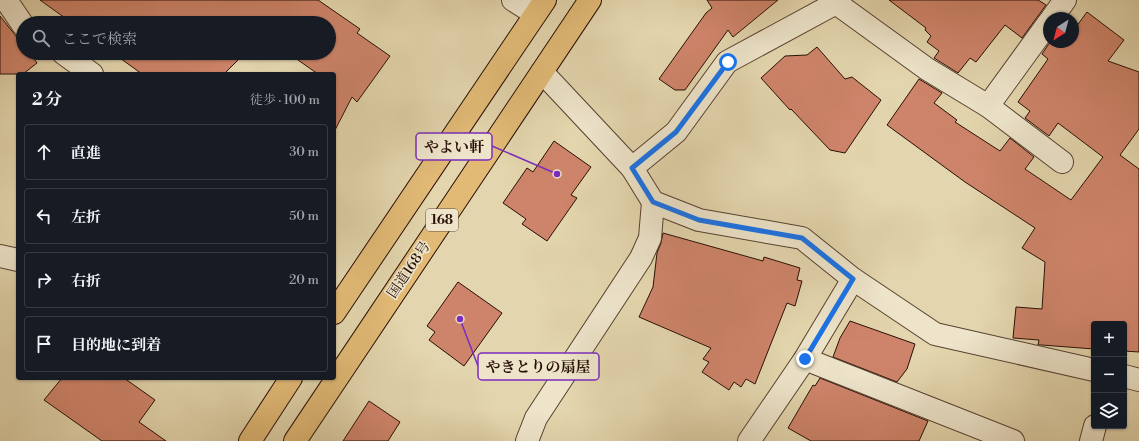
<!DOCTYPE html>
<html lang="ja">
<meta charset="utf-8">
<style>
body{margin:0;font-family:"Libre Bodoni","Noto Serif JP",serif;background:#20242c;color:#f1f3f6}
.controls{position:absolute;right:12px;bottom:12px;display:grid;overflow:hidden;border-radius:4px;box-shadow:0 1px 3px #0004}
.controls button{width:36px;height:36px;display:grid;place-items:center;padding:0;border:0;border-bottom:1px solid #363941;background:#171b24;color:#f1f3f6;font:20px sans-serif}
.compass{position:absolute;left:1043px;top:12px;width:36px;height:36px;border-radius:50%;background:#171b24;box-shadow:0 1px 3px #0004;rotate:216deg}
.stop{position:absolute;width:12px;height:12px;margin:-9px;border:3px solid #1a73e8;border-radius:50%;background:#fff}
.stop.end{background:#1a73e8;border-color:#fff;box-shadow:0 1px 4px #0008}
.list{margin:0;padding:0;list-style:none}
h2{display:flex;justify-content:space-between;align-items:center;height:52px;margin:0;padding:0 16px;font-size:17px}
h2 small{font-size:13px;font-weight:400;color:#9ea1a6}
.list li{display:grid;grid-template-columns:26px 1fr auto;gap:12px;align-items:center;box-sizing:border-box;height:56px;margin:0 8px 8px;padding:0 8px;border:1px solid #363941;border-radius:4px}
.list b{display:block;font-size:15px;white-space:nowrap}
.list em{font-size:13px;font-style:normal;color:#9ea1a6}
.icon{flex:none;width:22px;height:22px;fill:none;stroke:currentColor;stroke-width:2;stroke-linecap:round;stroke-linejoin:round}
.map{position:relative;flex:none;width:1139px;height:441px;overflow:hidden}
.search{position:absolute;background:#171b24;box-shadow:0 1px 3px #0004;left:16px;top:16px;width:320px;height:44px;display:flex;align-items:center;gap:10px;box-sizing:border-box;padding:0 14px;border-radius:22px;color:#9ea1a6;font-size:15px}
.panel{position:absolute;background:#171b24;box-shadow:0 1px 3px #0004;left:16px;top:72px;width:320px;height:308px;border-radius:4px}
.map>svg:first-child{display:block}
.building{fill:#ce846a;stroke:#280f06}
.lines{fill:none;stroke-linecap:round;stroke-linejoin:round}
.minor-casing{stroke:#574030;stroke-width:24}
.trunk-casing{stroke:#280f06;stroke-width:24}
.minor{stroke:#ede4ca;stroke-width:22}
.trunk{stroke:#e2ba76;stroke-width:22}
.route{stroke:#1a73e8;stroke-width:5}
.labels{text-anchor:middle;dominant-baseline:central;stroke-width:3.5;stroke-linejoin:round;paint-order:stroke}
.shield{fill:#ede4ca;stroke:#634f41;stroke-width:1}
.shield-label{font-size:13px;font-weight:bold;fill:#280f06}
.street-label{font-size:14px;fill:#280f06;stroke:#ede4ca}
.leader{fill:none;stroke:#7b2cbf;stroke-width:1.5}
.callout-dot{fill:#7b2cbf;stroke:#ede4ca;stroke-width:1.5}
.callout{fill:#ede4ca;stroke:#7b2cbf;stroke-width:1.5}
.callout-label{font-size:15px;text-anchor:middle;font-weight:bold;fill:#280f06}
</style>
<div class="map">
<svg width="1139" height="441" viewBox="0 0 1139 441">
<rect width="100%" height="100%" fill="#e3d5ad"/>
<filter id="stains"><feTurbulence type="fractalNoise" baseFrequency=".005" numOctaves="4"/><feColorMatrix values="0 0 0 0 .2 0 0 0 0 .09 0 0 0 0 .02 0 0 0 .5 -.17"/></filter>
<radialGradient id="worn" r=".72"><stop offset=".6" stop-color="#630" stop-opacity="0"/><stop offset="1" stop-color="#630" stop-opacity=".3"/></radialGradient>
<!-- building -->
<g class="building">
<polygon points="40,0 318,0 360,29 357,33 390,56 357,102 352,97 334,132 334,74 318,74 288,53 329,53 329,23 72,23"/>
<polygon points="707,0 778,0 733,37 728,30 685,90 675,90 659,79 706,13 712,8"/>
<polygon points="889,0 1038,0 1046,5 1022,38 1005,25 976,62 970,58 958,73 934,58 939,51 927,42 931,36 925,30 926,28"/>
<polygon points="1087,12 1124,40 1108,61 1139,72 1139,129 1120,155 1139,169 1139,352 1124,351 1124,324 1094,324 1094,349 1042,345 1038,345 1039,340 1013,338 1016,307 1042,309 1045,262 1022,248 1035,228 965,182 887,125 919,79 942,93 934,103 957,120 955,122 1000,151 1010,138 1034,157 1025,169 1071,200 1103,157 1058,123 1049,136 1025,118 1030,111 1018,102 1048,59 1042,54 1050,42 1073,42 1073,25 1076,27"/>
<polygon points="0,16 23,45 23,53 30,53 37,63 23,74 0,74"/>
<polygon points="817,47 845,79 852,77 881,100 845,153 830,150 791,109 790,110 761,78 785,56 807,55"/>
<polygon points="113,53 245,53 224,74 142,74"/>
<polygon points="554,141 591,167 571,195 577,198 547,241 522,224 526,219 503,203 527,168 533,172"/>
<polygon points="663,233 763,261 764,257 800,268 797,280 802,281 795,306 787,303 755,384 746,379 741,387 734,382 729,390 702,372 709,362 703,359 711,348 639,317 653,287 657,253 661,243"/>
<polygon points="458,282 502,313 464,366 429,340 435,332 427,326"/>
<polygon points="850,321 915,344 907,369 897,382 833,357 840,338"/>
<polygon points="62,378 124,378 155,400 139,422 166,441 102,441 44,400"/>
<polygon points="820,378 928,421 919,441 811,441 788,428 813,385 815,386"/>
<polygon points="369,401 400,422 388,441 343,441"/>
</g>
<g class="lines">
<!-- minor casing -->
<g class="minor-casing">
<g id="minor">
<polyline points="6,0 23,25"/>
<polyline points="513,0 535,14"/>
<polyline points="836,3 927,69 988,106 1049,22"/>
<polyline points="1052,18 1065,0"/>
<polyline points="63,53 92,74"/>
<polyline points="542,72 632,168 653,202 699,220 802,238 853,279 935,334 1094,370"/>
<polyline points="988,106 1062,162"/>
<polyline points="632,168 676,132 727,62 836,3 838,0"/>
<polyline points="0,256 18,260"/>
<polyline points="805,359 1013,441"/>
<polyline points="1124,376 1139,380"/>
<polyline points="527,441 536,418 641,258 650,238 653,202"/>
<polyline points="749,441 805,359 853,279"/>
<polyline points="1091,441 1095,426"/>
</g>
</g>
<!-- trunk casing -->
<g class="trunk-casing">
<g id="trunk">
<polyline points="334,313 545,0"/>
<polyline points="250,441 291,378"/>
<polyline points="295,441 590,0"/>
</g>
</g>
<!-- minor -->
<use href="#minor" class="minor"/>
<!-- trunk -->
<use href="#trunk" class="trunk"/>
</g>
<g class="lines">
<!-- route -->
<polyline class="route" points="728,62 676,132 632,168 653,202 699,220 802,238 853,279 805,359"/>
</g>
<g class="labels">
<!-- shield labels -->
<rect class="shield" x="426" y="209" width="32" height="22" rx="3"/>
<g class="shield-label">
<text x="442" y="220">168</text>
</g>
<!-- street labels -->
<g class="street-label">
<text transform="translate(409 270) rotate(-56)">国道168号</text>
</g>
</g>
<!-- callouts -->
<path class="leader" d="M557 174L492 146M460 319L478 366"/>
<g class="callout-dot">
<circle cx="557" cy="174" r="4"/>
<circle cx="460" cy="319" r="4"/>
</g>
<g class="callout">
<rect x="416" y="133" width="76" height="27" rx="4"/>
<rect x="478" y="353" width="121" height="27" rx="4"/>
</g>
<g class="callout-label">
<text x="454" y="152">やよい軒</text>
<text x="538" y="372">やきとりの扇屋</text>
</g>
<rect width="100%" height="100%" filter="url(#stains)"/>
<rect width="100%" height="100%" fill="url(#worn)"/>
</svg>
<div class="controls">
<button>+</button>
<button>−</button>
<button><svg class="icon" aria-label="layers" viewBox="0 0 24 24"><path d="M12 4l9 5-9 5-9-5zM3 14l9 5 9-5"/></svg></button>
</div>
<svg class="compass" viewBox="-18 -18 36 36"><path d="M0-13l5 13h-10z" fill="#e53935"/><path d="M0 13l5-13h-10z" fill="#9ea1a6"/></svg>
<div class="stop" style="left:728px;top:62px"></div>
<div class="stop end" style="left:805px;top:359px"></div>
<div class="search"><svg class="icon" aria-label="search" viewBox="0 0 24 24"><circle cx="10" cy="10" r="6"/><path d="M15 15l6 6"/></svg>ここで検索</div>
<section class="panel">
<h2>2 分<small>徒歩 · 100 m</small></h2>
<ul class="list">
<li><svg class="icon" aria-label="ahead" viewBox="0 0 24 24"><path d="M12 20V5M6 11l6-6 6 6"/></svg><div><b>直進</b></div><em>30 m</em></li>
<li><svg class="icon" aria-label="left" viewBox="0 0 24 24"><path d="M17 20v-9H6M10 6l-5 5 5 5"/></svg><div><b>左折</b></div><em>50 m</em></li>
<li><svg class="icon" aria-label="right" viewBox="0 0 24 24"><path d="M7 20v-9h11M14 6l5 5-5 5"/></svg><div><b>右折</b></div><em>20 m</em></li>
<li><svg class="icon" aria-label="arrive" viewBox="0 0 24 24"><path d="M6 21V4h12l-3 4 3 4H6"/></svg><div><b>目的地に到着</b></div></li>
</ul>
</section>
</div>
